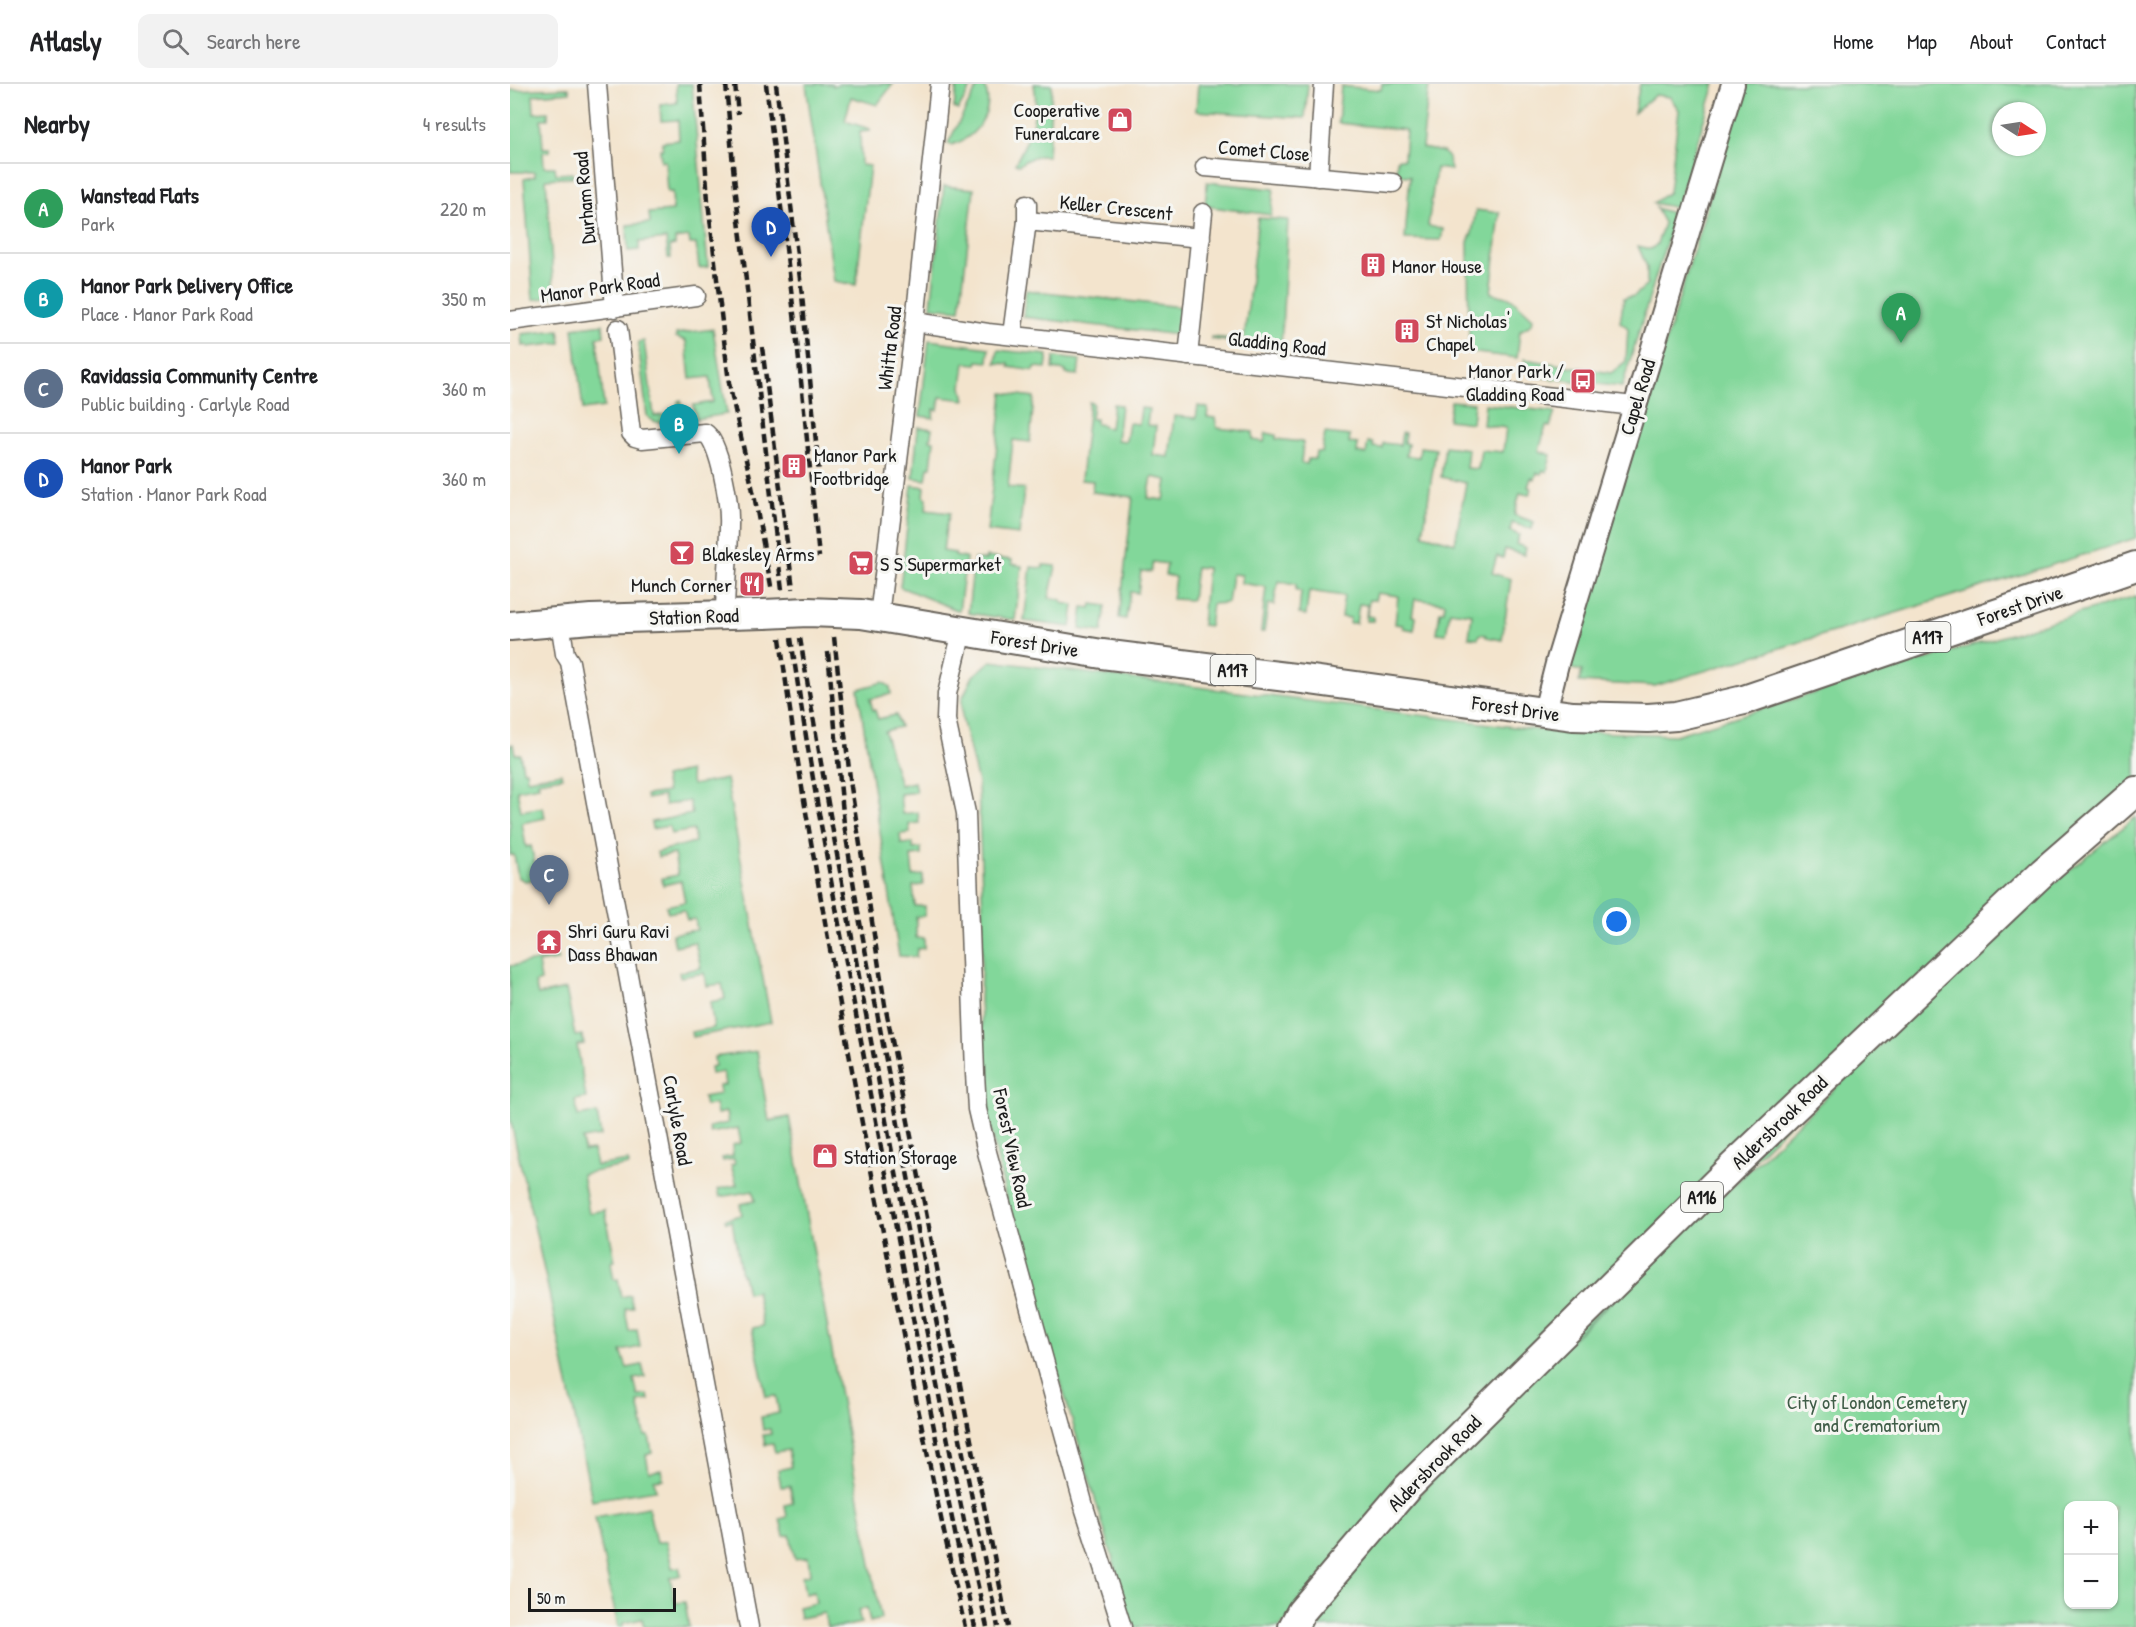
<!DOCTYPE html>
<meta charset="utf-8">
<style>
body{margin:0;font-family:"Patrick Hand",sans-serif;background:#f2f2f2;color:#202124}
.controls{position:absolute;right:18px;bottom:18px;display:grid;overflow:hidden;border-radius:12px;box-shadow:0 2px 4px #0004}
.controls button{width:54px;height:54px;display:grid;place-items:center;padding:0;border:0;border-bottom:2px solid #e0e0e0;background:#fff;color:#202124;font:30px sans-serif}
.compass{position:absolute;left:1482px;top:18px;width:54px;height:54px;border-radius:50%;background:#fff;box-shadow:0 2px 4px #0004;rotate:102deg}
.scale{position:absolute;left:18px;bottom:15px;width:148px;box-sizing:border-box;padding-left:6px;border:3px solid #1c1c1c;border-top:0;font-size:16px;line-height:21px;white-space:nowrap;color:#1c1c1c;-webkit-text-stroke:4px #f6f6f2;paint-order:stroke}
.you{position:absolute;left:1107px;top:838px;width:21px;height:21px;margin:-15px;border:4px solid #fff;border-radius:50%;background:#1a73e8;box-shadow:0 0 0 9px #1a73e833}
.badge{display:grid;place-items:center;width:39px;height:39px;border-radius:50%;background:#7c3aed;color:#fff;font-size:20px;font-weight:700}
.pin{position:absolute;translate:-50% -50px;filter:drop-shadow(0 2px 3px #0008)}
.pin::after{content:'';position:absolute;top:32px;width:21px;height:18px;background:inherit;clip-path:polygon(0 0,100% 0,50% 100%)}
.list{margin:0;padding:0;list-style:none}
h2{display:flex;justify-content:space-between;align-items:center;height:78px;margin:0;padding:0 24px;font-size:26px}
h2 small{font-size:20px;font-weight:400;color:#757577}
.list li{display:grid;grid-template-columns:39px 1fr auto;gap:18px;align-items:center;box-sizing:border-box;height:90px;padding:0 24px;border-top:2px solid #e0e0e0}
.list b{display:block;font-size:22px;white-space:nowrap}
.list p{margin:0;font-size:20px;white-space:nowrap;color:#757577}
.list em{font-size:20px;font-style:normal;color:#757577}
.icon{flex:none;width:33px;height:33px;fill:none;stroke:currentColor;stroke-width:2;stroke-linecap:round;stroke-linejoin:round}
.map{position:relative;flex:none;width:1626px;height:1543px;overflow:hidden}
header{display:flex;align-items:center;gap:36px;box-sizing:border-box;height:84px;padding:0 30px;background:#fff;border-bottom:2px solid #e0e0e0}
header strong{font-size:28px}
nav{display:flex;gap:33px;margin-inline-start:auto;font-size:21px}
.search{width:420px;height:54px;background:#f2f2f2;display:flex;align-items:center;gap:15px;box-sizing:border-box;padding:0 21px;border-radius:12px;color:#757577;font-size:22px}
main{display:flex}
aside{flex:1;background:#fff}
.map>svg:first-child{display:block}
.green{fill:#82d79a;stroke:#4f7a5b;stroke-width:1.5;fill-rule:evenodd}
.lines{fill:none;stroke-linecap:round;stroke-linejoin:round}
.minor-casing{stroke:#67625a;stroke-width:21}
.tertiary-casing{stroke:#67625a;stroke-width:26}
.primary-casing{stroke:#67625a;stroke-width:32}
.minor{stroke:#fff;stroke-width:18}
.tertiary{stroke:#fff;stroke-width:22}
.primary{stroke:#fff;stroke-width:28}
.rail{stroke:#1c1c1c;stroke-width:4.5;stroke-dasharray:9 4.5;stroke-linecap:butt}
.primary-bridge-casing{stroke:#67625a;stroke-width:32;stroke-linecap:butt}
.primary-bridge{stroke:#fff;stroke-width:28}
.labels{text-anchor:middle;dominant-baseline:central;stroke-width:6;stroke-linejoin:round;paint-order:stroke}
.shield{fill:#f6f6f2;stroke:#5d5d5c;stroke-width:1.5}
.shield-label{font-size:18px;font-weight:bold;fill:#1c1c1c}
.poi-label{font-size:20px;fill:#1c1c1c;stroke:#f6f6f2;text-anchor:start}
.street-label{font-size:20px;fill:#1c1c1c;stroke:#f6f6f2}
.park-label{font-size:20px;fill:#405d48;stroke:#f6f6f2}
</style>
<header>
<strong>Atlasly</strong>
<div class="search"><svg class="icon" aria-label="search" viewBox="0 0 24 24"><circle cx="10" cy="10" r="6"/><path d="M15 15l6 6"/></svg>Search here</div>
<nav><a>Home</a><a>Map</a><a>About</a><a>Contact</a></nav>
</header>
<main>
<aside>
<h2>Nearby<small>4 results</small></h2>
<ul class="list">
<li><span class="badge" style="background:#2e9e5b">A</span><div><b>Wanstead Flats</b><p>Park</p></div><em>220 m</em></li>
<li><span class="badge" style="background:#0f9aa8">B</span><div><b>Manor Park Delivery Office</b><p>Place · Manor Park Road</p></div><em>350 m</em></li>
<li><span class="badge" style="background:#5c6f8a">C</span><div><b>Ravidassia Community Centre</b><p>Public building · Carlyle Road</p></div><em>360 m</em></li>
<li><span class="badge" style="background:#1a4fb4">D</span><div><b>Manor Park</b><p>Station · Manor Park Road</p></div><em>360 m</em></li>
</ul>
</aside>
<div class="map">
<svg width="1626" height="1543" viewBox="0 0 1626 1543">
<rect width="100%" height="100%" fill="#f6f6f2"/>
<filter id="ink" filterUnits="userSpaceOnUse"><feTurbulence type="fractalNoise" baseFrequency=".0167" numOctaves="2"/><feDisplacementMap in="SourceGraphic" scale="12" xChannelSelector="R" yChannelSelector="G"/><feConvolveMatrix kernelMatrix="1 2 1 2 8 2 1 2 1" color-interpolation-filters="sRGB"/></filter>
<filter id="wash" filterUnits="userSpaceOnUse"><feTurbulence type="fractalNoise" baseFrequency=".008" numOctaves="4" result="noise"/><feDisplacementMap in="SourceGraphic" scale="24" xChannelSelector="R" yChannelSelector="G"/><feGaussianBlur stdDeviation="1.35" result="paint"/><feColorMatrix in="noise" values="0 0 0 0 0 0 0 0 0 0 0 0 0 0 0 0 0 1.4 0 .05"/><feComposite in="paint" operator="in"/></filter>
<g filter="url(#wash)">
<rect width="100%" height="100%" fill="#f3e4cd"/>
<!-- green -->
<g class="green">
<polygon points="166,0 182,0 198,183 189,184 186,160 180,160 179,153 165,155 165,161 160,162 161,174 158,174 156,155 129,158 129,166 118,167 117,141 140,139 139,129 163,127 162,108 157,108 155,77 151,77 150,65 153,65 152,58 169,56 168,36 151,37 150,21 167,19"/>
<polygon points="296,0 322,0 323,2 328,0 383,0 367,21 341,13 335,37 360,45 360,47 350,48 351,81 360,82 346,201 324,197"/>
<polygon points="447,0 463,0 448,26 444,24"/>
<path d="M469,0L474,1C486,27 466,54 441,61L438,59Z"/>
<path d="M524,0L542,1L538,72C526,71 518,74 509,81L505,80C519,54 530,30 524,0Z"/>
<polygon points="688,0 798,0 795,34 686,27"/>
<polygon points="872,0 919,0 912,64 933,68 938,74 941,86 926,84 918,142 933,145 931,156 895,155 900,92 886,91 887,75 894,75 896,46 828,39 831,2 871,6"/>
<polygon points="1130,0 1205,0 1167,124 1143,119 1159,108 1169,26 1160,13 1145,11 1124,29"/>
<path d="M1234,0H1626V454L1501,494L1145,602L1069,598L1072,587L1057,584ZM1491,27H1527V63H1491Z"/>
<polygon points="59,4 60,8 23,11 24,29 38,28 38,35 31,35 33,64 40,64 40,67 33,68 34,83 45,83 46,90 63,89 63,93 36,95 44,210 71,208 23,216 14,95 25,92 25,88 0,88 0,6"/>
<polygon points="697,98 764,105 761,131 695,122"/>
<polygon points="434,102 464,105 450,226 421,223"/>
<polygon points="1146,124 1165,130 1112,303 1021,292 1014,275 1101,289 1116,277 1118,244 1110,238 1114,214 1124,212 1137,201 1137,183 1128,162 1141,165 1147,160 1154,139"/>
<polygon points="966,126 990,129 981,209 1001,214 1023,234 1022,240 1010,247 1007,274 959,268 958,158 962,149"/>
<polygon points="748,134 778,136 771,264 701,255 701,253 734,256"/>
<polygon points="516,206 671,223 668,251 513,233"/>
<polygon points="93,240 94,252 87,253 94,323 73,326 63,244"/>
<polygon points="203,245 217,330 186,335 183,321 203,318 200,293 180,295 176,257 166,253 166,250"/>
<polygon points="49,246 51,259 18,263 17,261 13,262 12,250"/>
<polygon points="419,256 479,264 478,278 468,277 467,280 455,279 452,303 455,316 430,313 428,326 424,325 423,334 410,332"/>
<path d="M134,257L144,332L169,329L168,317L171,316L173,336C160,337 146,343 137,332L128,258Z"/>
<polygon points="488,266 538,271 536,284 525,283 524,287 499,283 499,280 486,279"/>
<polygon points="544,273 570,276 568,291 556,290 556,287 543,285"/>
<polygon points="493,309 524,313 520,358 503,356 498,403 514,405 509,451 477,447"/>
<polygon points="941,317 964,319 962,339 938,336"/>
<path d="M579,318L583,319L581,335H586V340L593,341V343L600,344L603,320L611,321L607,356L616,357L619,339L629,340L631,324L639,325L637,341L646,342L643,371L659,373L664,332L686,334L688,322L698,324L697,333L705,334L707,344L743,348V356L754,358L756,349L766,351V355L792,358L793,359L791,379L797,380L798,375H805L806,368L812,369L815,349L840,352L839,359L848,360L847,369L856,370L858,358L863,359V363L872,364L873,359L890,361L892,349H895L894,359L898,360L896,372L909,373L910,363L926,365L913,450L945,459L956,399L931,393L935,362L958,365L956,384L968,385L971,366L993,368L996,344L973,341L975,320L1045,328L1040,343L1036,342L1029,367L1041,371L1037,388L1033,386L1031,390L1027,389L1025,395L1021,394L1018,403L1021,404L1019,411L1010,409L1004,431L1024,438L1022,445L1002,439L1000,447L1009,451L1006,460L1016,464L1014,471L995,465L993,474L987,472L982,489L1001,495L992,556L976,553V551L970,550L968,554L959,553L962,530L940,527L936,550L927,549L930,527H934L935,519L905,515L902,532L906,533L904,546L893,544V541L885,540L888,512L867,509L865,516H859L857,532L863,533V537H856L857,521L849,520L846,539H839L840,534L831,533L834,512L799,507L796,531L789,530L791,507L786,506V500L768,497L764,521L758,520L754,548H751L756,503L731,499L732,491L722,490L718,519L702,520L699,542L692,541L697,484L686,483L682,516L662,515L665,493L655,491L657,480L643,478L641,488L631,487L628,509L620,508L616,535L609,534L623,413L582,408L583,397L571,396ZM642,393L657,396L654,416L638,414Z"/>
<polygon points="408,343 422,345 420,356 424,357 421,383 418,383 416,396 403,394"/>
<polygon points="402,401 415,403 414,413 417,414 416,426 440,429 436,443 433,467 445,469 445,472 456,474 449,527 390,503"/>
<polygon points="476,473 502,476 502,480 512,482 505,536 458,529 464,475 476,476"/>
<polygon points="533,481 546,482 539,514 552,516 552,519 564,521 561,543 514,537 521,483 533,484"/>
<polygon points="1626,512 1626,698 770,1543 623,1543 495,1110 476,1022 470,916 473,832 468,699 452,634 452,615 463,592 481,577 1028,646 1165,651"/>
<polygon points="582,520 596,522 592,548 570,545 573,523 581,524"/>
<polygon points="373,598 380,603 381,610 360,615 363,626 365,626 368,635 386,631 390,643 374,647 390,701 404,698 406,708 390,710 392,730 408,728 409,739 399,740 400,749 390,750 391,760 403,759 403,765 411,764 411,771 401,772 403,792 413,791 413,801 403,802 405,822 415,822 415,832 406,833 406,854 414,854 414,864 407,865 406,873 389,872 348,605"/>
<polygon points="3,660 5,670 10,670 13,686 16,686 17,695 51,689 52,693 28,697 29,702 7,706 11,727 33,723 35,734 12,739 16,763 21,762 28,795 15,797 8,793 4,771 0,771 0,661"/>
<polygon points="179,687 182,701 216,695 261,938 182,953 181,948 204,944 200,918 215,915 212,900 197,902 194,889 170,893 169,888 191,884 185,858 165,862 162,850 187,846 185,835 177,836 174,826 158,829 156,822 175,818 171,797 153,801 152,794 168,791 164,770 148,773 147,768 185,758 183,746 161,750 159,742 142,745 141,738 182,730 179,717 155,721 153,712 137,715 136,711 157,708 154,693"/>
<path d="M1626,733V1543H794L803,1529L970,1343L1521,817ZM1558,1422H1604V1520H1558Z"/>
<polygon points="47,873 48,876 28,879 31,897 25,899 28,911 56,905 65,952 72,951 74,960 67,961 76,1014 65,1016 68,1032 87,1029 91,1052 72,1055 74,1067 83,1066 86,1082 118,1077 119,1081 72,1090 79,1129 95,1126 105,1177 101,1178 104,1196 108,1195 111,1213 120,1211 123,1223 115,1225 119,1247 127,1245 130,1263 111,1267 117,1284 132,1281 135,1293 124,1295 128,1312 138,1311 139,1316 128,1318 135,1352 139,1352 142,1369 136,1371 139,1388 151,1386 153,1395 144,1396 146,1406 82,1416 38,1204 0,1034 0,882"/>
<polygon points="247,967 259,1037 279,1033 371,1535 360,1538 357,1524 348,1526 351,1539 331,1543 317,1543 314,1529 290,1534 288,1523 306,1519 304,1508 295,1510 292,1492 300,1490 298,1473 285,1475 280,1451 274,1452 270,1435 277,1433 275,1421 283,1419 280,1402 271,1403 268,1386 281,1383 278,1366 265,1368 263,1360 255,1361 253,1351 261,1350 260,1345 253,1346 251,1333 269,1329 266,1312 256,1313 242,1244 253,1242 246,1207 237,1209 233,1191 231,1191 222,1137 216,1138 215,1135 232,1131 230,1120 245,1117 243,1107 210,1113 208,1105 227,1101 221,1081 225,1080 224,1075 213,1077 212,1074 223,1072 222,1061 231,1059 228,1044 200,1049 199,1043 218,1039 216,1028 207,1030 205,1020 195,1022 193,1013 210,1010 209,1002 215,1001 213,988 201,990 200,983 205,982 204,973"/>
<polygon points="138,1423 146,1459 156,1457 162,1484 169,1483 171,1491 160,1494 165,1519 175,1518 179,1543 134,1543 132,1535 113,1539 113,1543 108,1543 85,1433"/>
</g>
</g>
<g filter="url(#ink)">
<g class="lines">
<!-- minor casing -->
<g class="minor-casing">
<g id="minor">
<polyline points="87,0 105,224"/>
<polyline points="695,83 883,99"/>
<polyline points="808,93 814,0"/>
<polyline points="517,137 691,154"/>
<polyline points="0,237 186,212"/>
<polyline points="405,238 478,249 1124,322"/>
<path d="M108,245L121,349L125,353L132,355L195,349C210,357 220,422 219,441C219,471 215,500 215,530"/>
<polyline points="502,251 517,137 517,120"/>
<polyline points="678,272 693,129"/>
<polyline points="369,532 405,238 430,0"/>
<polyline points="50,538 55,570 60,578 239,1543"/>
<polyline points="452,547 437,610 436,636 456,729 465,989 467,1025 477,1068 575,1426 612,1543"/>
</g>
</g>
<!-- tertiary casing -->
<g class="tertiary-casing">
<polyline id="tertiary" points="1035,627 1048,576 1223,0"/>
</g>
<!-- primary casing -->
<g class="primary-casing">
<g id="primary">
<polyline points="351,530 592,570 801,596 1063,632 1138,634 1166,632 1234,616 1626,482"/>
<polyline points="0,542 81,535 254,530"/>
<polyline points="783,1543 791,1528 897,1404 1222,1083 1533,788 1626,707"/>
</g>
</g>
<!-- minor -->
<use href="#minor" class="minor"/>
<!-- tertiary -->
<use href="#tertiary" class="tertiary"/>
<!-- primary -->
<use href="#primary" class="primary"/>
<!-- rail -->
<g class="rail">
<polyline points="190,0 198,117 219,299 245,416 262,507"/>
<polyline points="216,0 224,93 272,506"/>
<polyline points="225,0 228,30"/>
<polyline points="256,0 285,238 309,473"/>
<polyline points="266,0 292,211 310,400"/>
<polyline points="252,263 283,505"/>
<polyline points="324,553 341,703 375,921 498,1543"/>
<path d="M270,554C290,708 319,860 347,1013C381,1190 415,1367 455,1543"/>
<path d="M281,554C304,716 336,876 366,1037C398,1206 428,1375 465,1543"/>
<path d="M290,554C323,755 360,956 399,1156C424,1285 448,1414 477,1543"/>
<polyline points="318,568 334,740 348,828 409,1151 488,1543"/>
</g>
<!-- primary-bridge casing -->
<g class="primary-bridge-casing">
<polyline id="primary-bridge" points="254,530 298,528 351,530"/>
</g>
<!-- primary-bridge -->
<use href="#primary-bridge" class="primary-bridge"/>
</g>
</g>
<!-- icons -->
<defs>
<g id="shop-square" transform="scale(1.35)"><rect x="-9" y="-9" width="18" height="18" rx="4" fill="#d1495b" stroke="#f6f6f2"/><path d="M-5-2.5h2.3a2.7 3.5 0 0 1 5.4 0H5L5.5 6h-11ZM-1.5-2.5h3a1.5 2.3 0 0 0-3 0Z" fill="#fff"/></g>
<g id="building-square" transform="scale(1.35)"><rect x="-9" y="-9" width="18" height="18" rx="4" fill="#d1495b" stroke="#f6f6f2"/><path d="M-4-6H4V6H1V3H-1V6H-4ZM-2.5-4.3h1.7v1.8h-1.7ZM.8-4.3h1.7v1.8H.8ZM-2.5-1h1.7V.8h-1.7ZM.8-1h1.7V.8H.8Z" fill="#fff"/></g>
<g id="bus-square" transform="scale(1.35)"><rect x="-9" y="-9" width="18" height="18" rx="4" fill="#d1495b" stroke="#f6f6f2"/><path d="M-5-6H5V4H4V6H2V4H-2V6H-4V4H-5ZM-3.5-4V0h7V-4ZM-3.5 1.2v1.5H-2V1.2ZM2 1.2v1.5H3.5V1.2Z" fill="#fff"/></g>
<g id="bar-square" transform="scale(1.35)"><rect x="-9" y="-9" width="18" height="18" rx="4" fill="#d1495b" stroke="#f6f6f2"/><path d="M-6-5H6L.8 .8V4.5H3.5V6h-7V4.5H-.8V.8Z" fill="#fff"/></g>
<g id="supermarket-square" transform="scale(1.35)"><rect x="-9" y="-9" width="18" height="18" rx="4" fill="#d1495b" stroke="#f6f6f2"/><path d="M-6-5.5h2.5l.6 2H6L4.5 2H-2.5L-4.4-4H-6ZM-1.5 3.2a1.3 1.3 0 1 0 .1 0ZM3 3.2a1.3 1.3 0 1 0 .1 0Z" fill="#fff"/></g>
<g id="restaurant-square" transform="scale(1.35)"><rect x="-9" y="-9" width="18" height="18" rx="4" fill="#d1495b" stroke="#f6f6f2"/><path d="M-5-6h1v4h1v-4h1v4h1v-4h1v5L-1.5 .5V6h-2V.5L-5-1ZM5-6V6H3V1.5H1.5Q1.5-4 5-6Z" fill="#fff"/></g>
<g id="temple-square" transform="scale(1.35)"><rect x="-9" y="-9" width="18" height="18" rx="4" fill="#d1495b" stroke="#f6f6f2"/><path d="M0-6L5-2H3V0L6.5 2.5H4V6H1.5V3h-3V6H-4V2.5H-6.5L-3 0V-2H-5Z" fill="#fff"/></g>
</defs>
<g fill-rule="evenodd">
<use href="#shop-square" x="610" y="36"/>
<use href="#building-square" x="863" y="181"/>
<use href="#building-square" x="897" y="247"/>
<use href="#bus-square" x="1073" y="297"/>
<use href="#building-square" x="284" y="382"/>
<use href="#bar-square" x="172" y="469"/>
<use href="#supermarket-square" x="351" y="479"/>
<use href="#restaurant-square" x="242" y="500"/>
<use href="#temple-square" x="39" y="858"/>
<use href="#shop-square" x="315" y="1072"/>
</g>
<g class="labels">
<!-- shield labels -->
<g class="shield">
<rect x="1395.5" y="538" width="45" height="30" rx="4.5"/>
<rect x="700.5" y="571" width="45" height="30" rx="4.5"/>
<rect x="1171" y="1098" width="42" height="30" rx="4.5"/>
</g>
<g class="shield-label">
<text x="1418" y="553">A117</text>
<text x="723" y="586">A117</text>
<text x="1192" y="1113">A116</text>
</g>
<!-- poi labels -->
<g class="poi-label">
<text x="590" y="25" text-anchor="end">Cooperative<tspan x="590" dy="23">Funeralcare</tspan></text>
<text x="882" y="181">Manor House</text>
<text x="916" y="236">St Nicholas'<tspan x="916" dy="23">Chapel</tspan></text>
<text x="1054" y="286" text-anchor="end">Manor Park /<tspan x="1054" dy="23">Gladding Road</tspan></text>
<text x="304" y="370">Manor Park<tspan x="304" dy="23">Footbridge</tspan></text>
<text x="192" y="469">Blakesley Arms</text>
<text x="370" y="479">S S Supermarket</text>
<text x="222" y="500" text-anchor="end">Munch Corner</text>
<text x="58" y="846">Shri Guru Ravi<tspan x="58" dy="23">Dass Bhawan</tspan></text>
<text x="334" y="1072">Station Storage</text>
</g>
<!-- street labels -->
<g class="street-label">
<text transform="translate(754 66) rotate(5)">Comet Close</text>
<text transform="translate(74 114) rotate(-95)">Durham Road</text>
<text transform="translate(606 123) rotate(6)">Keller Crescent</text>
<text transform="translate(90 203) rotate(-8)">Manor Park Road</text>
<text transform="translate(767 259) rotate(6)">Gladding Road</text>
<text transform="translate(379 264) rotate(-83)">Whitta Road</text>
<text transform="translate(1127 313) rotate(-73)">Capel Road</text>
<text transform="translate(1510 521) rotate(-19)">Forest Drive</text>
<text transform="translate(184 532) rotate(-2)">Station Road</text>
<text transform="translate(525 559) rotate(9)">Forest Drive</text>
<text transform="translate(1006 624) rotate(8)">Forest Drive</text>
<text transform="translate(168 1036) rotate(80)">Carlyle Road</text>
<text transform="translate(1269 1038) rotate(-44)">Aldersbrook Road</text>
<text transform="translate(503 1064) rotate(78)">Forest View Road</text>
<text transform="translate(924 1379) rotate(-46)">Aldersbrook Road</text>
</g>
<!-- park labels -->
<g class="park-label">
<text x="1367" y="1317">City of London Cemetery<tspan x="1367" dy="23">and Crematorium</tspan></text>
</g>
</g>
</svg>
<div class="controls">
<button>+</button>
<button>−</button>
</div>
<svg class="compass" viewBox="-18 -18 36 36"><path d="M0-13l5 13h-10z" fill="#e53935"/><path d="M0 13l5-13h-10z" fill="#757577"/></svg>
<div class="scale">50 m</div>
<div class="you"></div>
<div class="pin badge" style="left:1391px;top:259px;background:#2e9e5b">A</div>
<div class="pin badge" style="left:169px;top:370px;background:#0f9aa8">B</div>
<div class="pin badge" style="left:39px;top:821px;background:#5c6f8a">C</div>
<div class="pin badge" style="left:261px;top:173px;background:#1a4fb4">D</div>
</div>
</main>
